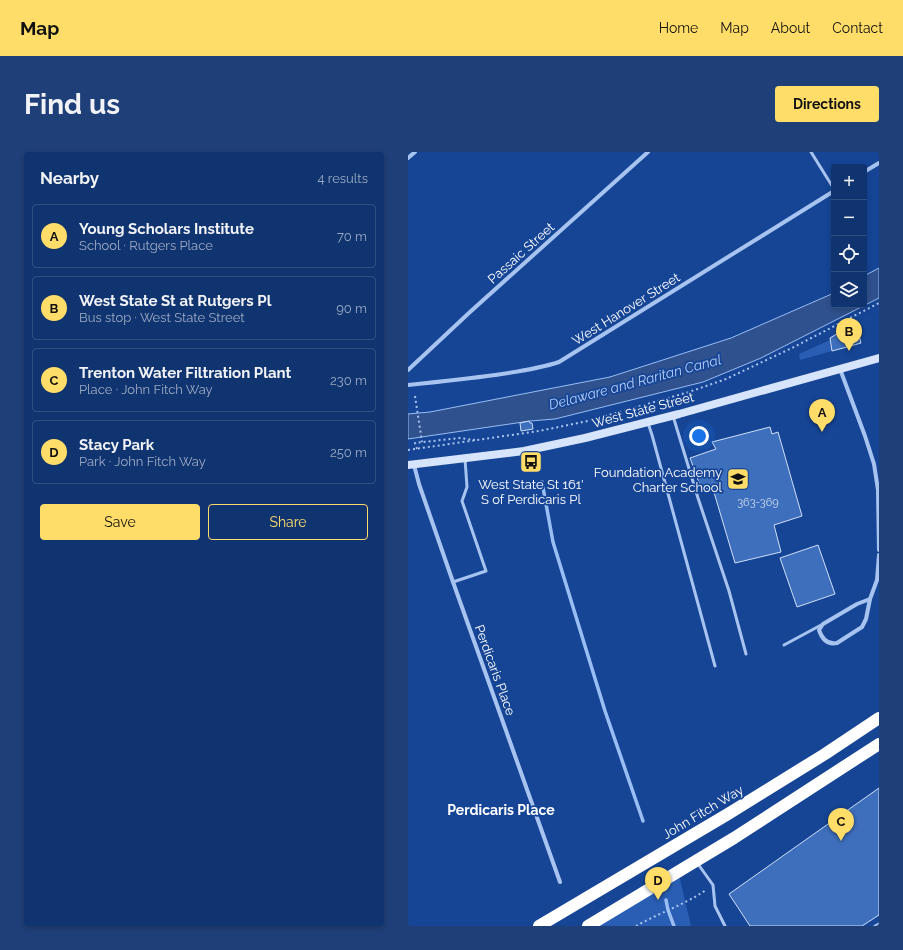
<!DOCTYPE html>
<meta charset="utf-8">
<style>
body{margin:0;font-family:Raleway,sans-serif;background:#1e3f78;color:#f1f3f6}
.controls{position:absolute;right:12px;top:12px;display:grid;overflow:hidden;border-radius:4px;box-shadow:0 2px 6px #0003}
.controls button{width:36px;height:36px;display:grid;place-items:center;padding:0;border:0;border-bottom:1px solid #304f83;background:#103470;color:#f1f3f6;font:20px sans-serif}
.you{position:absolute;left:291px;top:284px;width:14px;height:14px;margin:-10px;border:3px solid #fff;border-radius:50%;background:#1a73e8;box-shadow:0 0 0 6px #1a73e833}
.badge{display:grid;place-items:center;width:26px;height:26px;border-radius:50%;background:#ffdd68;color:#111;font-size:13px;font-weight:700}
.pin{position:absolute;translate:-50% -33px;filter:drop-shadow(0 1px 2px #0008)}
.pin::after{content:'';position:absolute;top:21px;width:14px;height:12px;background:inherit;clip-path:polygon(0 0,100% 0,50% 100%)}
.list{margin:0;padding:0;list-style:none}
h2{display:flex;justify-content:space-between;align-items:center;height:52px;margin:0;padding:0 16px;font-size:17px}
h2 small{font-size:13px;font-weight:400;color:#9caac3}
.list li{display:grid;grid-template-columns:26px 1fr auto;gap:12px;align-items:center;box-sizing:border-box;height:64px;margin:0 8px 8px;padding:0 8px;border:1px solid #304f83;border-radius:4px}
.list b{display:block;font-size:15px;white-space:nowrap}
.list p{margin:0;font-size:13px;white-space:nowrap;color:#9caac3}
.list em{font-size:13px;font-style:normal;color:#9caac3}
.actions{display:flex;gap:8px;padding:12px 16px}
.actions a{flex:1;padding:9px 0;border:1px solid #ffdd68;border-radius:4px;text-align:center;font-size:14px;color:#ffdd68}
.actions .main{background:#ffdd68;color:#111}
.icon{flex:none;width:22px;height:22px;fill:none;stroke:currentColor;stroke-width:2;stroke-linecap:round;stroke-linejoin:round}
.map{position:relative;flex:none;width:471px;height:774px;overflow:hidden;border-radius:4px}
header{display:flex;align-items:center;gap:24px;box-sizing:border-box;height:56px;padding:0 20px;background:#ffdd68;color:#111}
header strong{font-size:19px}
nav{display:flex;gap:22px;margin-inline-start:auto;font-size:14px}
.intro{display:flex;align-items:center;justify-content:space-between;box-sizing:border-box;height:96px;padding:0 24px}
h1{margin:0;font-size:28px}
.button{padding:10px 18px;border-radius:4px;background:#ffdd68;color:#111;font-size:14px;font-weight:700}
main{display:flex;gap:24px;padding:0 24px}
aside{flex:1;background:#103470;border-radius:4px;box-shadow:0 2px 6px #0003}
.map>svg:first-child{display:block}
.green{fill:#295eb4}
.water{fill:#2f518e;stroke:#99bef4}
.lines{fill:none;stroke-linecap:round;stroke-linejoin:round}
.stream{stroke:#99bef4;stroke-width:3.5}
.building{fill:#3e6fbd;stroke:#cee0fc}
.path{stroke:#a7c4f1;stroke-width:2;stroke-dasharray:2 3;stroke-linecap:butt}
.lane{stroke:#a7c4f1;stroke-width:3}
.street{stroke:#a7c4f1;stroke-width:4}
.secondary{stroke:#d6e4fc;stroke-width:8}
.highway{stroke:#fff;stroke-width:12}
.labels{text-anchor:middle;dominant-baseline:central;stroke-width:3.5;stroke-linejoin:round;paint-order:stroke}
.number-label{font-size:11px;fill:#cfdbee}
.street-label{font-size:13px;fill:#fff;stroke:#164596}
.poi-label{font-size:13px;fill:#fff;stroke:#164596;text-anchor:end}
.water-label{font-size:14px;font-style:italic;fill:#b3cef8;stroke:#164596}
.neighbourhood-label{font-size:14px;font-weight:bold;fill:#fff;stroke:#164596}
</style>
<header>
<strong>Map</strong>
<nav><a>Home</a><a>Map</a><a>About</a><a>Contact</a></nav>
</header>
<div class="intro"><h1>Find us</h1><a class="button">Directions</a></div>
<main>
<aside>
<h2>Nearby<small>4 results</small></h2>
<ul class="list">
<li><span class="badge">A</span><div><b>Young Scholars Institute</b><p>School · Rutgers Place</p></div><em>70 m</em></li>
<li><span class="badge">B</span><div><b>West State St at Rutgers Pl</b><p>Bus stop · West State Street</p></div><em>90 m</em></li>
<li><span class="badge">C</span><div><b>Trenton Water Filtration Plant</b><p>Place · John Fitch Way</p></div><em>230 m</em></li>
<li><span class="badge">D</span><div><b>Stacy Park</b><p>Park · John Fitch Way</p></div><em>250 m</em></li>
</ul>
<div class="actions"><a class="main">Save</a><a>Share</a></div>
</aside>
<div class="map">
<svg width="471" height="774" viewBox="0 0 471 774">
<rect width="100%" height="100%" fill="#164596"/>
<!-- green -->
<g class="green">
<polygon points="422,188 424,199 392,208 391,202"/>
<polygon points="270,719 283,774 180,774"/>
</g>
<!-- water -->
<polygon class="water" points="471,116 471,146 353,206 295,230 147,267 122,269 0,287 0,262 22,260 202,225 323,186 426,141 426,153 456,153 456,124"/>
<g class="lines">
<!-- stream -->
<g class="stream">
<polyline points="134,330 145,390 197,559 235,669"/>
<polyline points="258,748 260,758 266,774"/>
</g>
</g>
<!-- building -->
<g class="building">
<polygon points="448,171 453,191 439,195 435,178"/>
<polygon points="435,178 439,195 424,199 422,186"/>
<polygon points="121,269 122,271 124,271 125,277 113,279 112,271"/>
<polygon points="362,275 364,282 370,280 394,364 366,373 373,400 327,411 305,337 293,336 282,306 308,297 304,290"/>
<polygon points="410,393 427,442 389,455 372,406"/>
<polygon points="471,636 471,763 454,774 342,774 321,742"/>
</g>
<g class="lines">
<!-- path -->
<g class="path">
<polyline points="7,244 14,290"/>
<polyline points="9,297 7,291 51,286 67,288"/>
<polyline points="0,298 131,279 180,269 281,240 318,227 384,196 471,151"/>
<path d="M228,774C251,761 276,753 298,738"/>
</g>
<!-- lane -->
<g class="lane">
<polyline points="403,0 426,37"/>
<polyline points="265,264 290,346 321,439 338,502"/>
<polyline points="240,271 244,283 307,514"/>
<polyline points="45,430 78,419 54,349 59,335 57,307"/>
<polyline points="376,493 415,472"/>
<polyline points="290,712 305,733 307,754 317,774"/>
<polyline points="467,774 471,772"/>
</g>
<!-- street -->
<g class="street">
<polyline points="0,6 7,0"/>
<polyline points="456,20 471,11"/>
<polyline points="432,217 457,284 466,312 470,338 471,398"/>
<polyline points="0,218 62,160 240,0"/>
<path d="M0,233C29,230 58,227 87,223C108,220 130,217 151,210L426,39"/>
<polyline points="6,313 11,332 45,430 152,730"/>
<path d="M462,447L458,467L454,475L429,491C419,493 414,487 411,478L415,472L449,452Z"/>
<polyline points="462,447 469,428 471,403"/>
</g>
<!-- secondary -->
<polyline class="secondary" points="0,313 116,299 177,286 271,262 471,206"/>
<!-- highway -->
<g class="highway">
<polyline points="131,774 320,662 417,602 471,566"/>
<polyline points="180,774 326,686 471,592"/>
</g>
</g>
<!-- icons -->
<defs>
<g id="bus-square" transform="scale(1.15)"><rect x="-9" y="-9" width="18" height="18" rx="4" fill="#ffdd68" stroke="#164596"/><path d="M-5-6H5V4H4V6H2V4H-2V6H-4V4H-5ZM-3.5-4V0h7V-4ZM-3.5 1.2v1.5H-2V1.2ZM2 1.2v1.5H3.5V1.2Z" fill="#111"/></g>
<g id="school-square" transform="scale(1.15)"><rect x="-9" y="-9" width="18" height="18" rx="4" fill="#ffdd68" stroke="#164596"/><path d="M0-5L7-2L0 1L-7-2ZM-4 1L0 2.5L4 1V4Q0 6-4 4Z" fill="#111"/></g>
</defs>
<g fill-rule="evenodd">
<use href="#bus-square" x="123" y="310"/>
<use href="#school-square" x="330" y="327"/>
</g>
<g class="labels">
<!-- number labels -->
<g class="number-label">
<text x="350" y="350">363-369</text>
</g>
<!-- street labels -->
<g class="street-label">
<text transform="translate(113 101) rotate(-42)">Passaic Street</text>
<text transform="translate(218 157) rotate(-32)">West Hanover Street</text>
<text transform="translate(235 258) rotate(-15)">West State Street</text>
<text transform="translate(87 518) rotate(70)">Perdicaris Place</text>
<text transform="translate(295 660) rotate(-31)">John Fitch Way</text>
</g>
<!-- poi labels -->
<g class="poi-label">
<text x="314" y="320">Foundation Academy<tspan x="314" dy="15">Charter School</tspan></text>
<text x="123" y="332" text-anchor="middle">West State St 161'<tspan x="123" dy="15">S of Perdicaris Pl</tspan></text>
</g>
<!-- water labels -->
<g class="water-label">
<text transform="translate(227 230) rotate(-15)">Delaware and Raritan Canal</text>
</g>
<!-- neighbourhood labels -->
<g class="neighbourhood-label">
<text x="93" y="658">Perdicaris Place</text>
</g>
</g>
</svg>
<div class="controls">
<button>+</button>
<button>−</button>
<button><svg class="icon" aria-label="locate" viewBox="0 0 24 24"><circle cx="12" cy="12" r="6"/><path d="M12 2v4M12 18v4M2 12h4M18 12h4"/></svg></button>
<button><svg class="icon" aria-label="layers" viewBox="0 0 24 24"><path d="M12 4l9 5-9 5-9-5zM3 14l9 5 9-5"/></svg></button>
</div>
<div class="you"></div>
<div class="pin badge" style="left:414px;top:280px">A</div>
<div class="pin badge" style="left:441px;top:199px">B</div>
<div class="pin badge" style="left:433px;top:689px">C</div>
<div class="pin badge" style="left:250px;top:748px">D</div>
</div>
</main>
